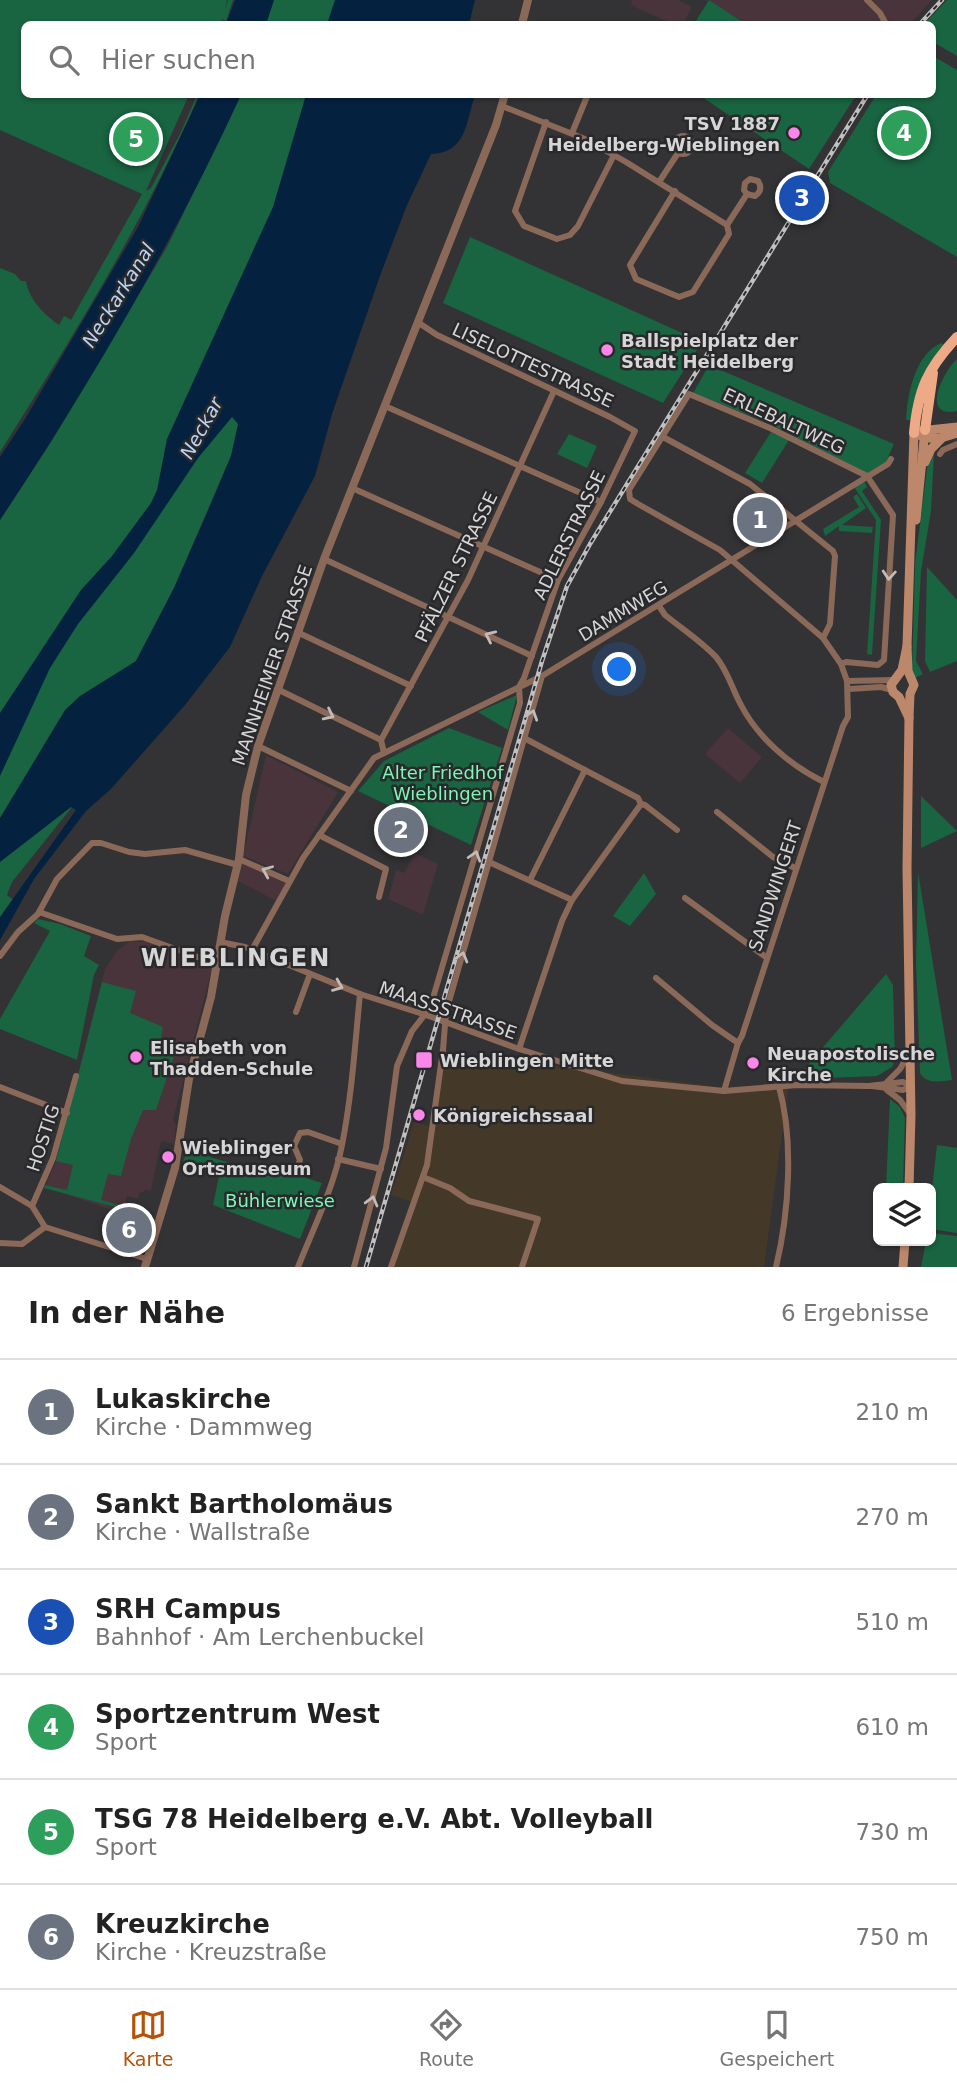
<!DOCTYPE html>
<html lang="de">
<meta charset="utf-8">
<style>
body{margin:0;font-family:"DejaVu Sans",sans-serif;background:#f6f6f6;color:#222}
.controls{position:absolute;right:21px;bottom:21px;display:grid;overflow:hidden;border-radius:10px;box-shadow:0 2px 5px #0004}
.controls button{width:63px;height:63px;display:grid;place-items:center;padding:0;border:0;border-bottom:2px solid #e0e0e0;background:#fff;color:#222;font:35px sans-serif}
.you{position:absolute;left:620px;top:670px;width:24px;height:24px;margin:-18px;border:5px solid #fff;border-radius:50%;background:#1a73e8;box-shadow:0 0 0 10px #1a73e833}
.badge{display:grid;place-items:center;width:46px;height:46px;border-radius:50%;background:#b45309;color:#fff;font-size:23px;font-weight:700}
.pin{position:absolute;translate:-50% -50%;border:4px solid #fff;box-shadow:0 2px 7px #0006}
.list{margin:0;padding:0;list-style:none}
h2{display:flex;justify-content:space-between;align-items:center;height:91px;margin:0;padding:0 28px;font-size:30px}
h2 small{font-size:23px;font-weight:400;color:#767676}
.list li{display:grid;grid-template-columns:46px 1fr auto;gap:21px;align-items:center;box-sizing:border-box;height:105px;padding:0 28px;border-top:2px solid #e0e0e0}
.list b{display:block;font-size:26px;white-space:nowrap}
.list p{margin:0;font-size:23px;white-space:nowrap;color:#767676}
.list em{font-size:23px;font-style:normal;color:#767676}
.icon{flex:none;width:38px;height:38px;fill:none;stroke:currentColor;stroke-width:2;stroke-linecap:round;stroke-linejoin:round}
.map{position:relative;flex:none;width:957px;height:1267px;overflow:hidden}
.search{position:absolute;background:#fff;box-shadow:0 2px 5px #0004;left:21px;right:21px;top:21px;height:77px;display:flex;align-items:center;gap:18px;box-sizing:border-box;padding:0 24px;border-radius:10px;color:#767676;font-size:26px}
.sheet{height:721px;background:#fff}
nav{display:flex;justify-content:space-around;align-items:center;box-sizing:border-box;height:98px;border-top:2px solid #e0e0e0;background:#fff;font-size:19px;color:#767676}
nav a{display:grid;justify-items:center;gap:4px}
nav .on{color:#b45309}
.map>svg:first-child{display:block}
.commercial{fill:#443929}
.education{fill:#48343a}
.green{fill:#196441}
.water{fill:#052140}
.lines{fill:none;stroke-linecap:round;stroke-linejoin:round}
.minor{stroke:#8b6958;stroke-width:6}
.tertiary{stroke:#8b6958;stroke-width:8}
.secondary{stroke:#bd876b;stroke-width:9}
.trunk{stroke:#eeaa86;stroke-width:10}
.rail-casing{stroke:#c0c0c1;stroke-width:4.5}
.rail{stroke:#29292b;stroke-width:2;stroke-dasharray:5;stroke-linecap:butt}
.oneway{stroke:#c3bbb7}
.poi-dot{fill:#f987e9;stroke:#29292b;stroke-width:2.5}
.labels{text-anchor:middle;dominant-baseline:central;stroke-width:5;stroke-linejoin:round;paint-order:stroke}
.poi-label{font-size:18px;font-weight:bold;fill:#d6d6d7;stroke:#29292b;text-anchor:start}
.street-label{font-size:18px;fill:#d6d6d7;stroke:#29292b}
.park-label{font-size:18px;fill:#7cf7b6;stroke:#29292b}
.water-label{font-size:19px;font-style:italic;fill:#b8d5f8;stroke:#29292b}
.district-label{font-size:24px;font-weight:bold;letter-spacing:2px;fill:#d6d6d7;stroke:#29292b}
</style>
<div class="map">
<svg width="957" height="1267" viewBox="0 0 957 1267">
<rect width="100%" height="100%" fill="#333235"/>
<!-- commercial -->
<polygon class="commercial" points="439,1048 471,1057 468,1065 481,1070 482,1066 491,1066 494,1058 728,1088 789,1082 764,1267 393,1267 416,1203 391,1195 414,1122 431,1127 440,1058"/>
<!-- education -->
<g class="education">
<polygon points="632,0 678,0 692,7 683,24 674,24 639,9 631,4"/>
<polygon points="709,0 932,0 910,24 746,24"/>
<polygon points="728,728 762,757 740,783 705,754"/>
<polygon points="266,755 338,792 288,874 243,856"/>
<polygon points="415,853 438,864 423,915 388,899 396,870 404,873"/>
<polygon points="242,863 286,883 276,901 238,881"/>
<polygon points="130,941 147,942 212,968 173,1120 176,1125 174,1144 161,1141 151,1191 144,1190 143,1192 140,1192 138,1199 127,1196 123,1214 45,1187 56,1161 105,969 117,951"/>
</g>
<!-- green -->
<g class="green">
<path d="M0,0H227L225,10L228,0H233L225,24L226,21L222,19L220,24H24V94L189,95L146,191L151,188L180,134L197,95H199C145,220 73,337 0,452V268L15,274L21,281H26C29,300 44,314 59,325L64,316L71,320L142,194L0,130Z"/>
<polygon points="274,0 397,0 389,24 266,24"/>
<polygon points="709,0 746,24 694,24"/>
<polygon points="947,0 957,0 957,56 933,42 932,24 924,24"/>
<polygon points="933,56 957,70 957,257 830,183 828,172 876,95 932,94"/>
<polygon points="851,94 855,97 809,169 699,95"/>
<polygon points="241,95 366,95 231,456 174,588 136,661 72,807 12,882 7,895 15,901 0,921 0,520 53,439 167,247"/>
<polygon points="470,237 702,342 663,403 443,303"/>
<path d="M941,343L944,345L913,420H906C907,395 915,354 941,343Z"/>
<path d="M957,359V411C919,419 944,370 957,359Z"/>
<polygon points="709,365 894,444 885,464 868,474 770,424 693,393"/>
<polygon points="771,432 789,440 762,483 745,473"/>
<polygon points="569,434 597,446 587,468 557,454"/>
<polygon points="932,453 934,454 931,511 921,571 916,661 923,674 915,678 912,670 915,564 928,461"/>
<polygon points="864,481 867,487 862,491 881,520 872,655 867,654 876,520 854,487"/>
<polygon points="857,494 866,508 842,525 873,527 872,533 839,531 839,526 825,536 823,529 859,507 853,497"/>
<polygon points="927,567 957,600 957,661 930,672 925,661"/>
<polygon points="517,695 508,730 478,712"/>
<polygon points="449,728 502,748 471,845 358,791 384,761"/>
<polygon points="921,796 957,831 921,848"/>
<path d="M918,872L952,1080C940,1081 927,1085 920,1073L916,963Z"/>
<polygon points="644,873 656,894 630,926 613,916"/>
<polygon points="38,919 60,924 91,936 84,956 99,965 94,975 77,1060 0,1029 0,1019 50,931 34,923"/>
<polygon points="886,974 893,985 895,1060 892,1067 877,1076 801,1079 800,1074"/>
<polygon points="102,982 136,991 130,1013 163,1027 158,1053 174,1057 156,1110 143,1110 131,1139 121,1176 108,1174 101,1200 120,1205 119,1208 44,1188 45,1185 67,1190 73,1165 56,1161"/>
<polygon points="890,1099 900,1107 905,1118 903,1188 886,1188"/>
<polygon points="937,1145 957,1148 957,1233 931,1229 931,1198"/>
<polygon points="188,1146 210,1157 247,1168 261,1164 322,1183 300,1239 213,1205 219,1176 183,1162"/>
<polygon points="931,1233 957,1236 957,1267 921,1267 926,1241 931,1241"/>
</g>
<!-- water -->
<g class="water">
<polygon points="235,0 274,0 266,24 226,24"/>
<polygon points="335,0 475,0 469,24 327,24"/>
<path d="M200,95H241C173,243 90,384 0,520V457L25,419L138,227Z"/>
<path d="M306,95H475C466,121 467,153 431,154L407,205L381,273L332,414L315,476L262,576L230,647L185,705L111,789L86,811L34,879L0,940V917L76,810L71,807L0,862V818L65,710L80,696L136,661L174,588L207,513L231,456L238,424L232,417L198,458L134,553L78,624L50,668L0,776V713L81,590L112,556L151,503L157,490L167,439L273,207Z"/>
</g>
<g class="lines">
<!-- minor -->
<g class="minor">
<polyline points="867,0 880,13 886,24"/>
<polyline points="502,106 585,139 626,162 727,225"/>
<polyline points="546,122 515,211 524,226 557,239 570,235 578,226 614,155"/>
<polyline points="572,133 588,94"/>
<circle cx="683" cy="145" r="9"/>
<polyline points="659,182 678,153"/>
<polyline points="675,191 630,265 636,279 679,297 693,292 729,234 727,225"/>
<path d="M727,225L747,194L744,190L745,183L750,179L758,181C762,187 761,192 755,196L747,194"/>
<polyline points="385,406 601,502"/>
<polyline points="663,437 750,484 833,551 835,556 830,624 823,638"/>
<polyline points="940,454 943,450 957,444"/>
<polyline points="352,488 558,580"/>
<polyline points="324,559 532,656"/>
<path d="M659,606L665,615C681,628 701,641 716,657C728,671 732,689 741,705C758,738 791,766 824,782"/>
<polyline points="297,632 411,686"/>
<polyline points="841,664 846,662 878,665 884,660 893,515 867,476"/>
<polyline points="847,681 893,680"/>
<polyline points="277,689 381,740"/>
<polyline points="849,689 881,687 892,690"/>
<polyline points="524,738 638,798 641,804 645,805 677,830"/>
<polyline points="258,746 351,791"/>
<polyline points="384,753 381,740 468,580 554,391"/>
<polyline points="717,812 773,857 795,868"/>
<polyline points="319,835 386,869 379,897"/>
<polyline points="239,859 289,881"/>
<polyline points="489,862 572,900"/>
<polyline points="530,880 585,770"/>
<polyline points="685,898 767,958"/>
<polyline points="39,912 117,939 142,937 217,964"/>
<polyline points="220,942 245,947 360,994 426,1015 519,1049 622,1081 724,1091 797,1085 869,1086 903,1082 911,1086"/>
<polyline points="252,950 303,858 374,758 542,676 888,464 891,459"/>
<polyline points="0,956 18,932 38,914 57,879 92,843 101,843 129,852 145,854 185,850 238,865"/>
<polyline points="656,978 712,1025 738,1043"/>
<polyline points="296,1012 310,974"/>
<polyline points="519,1049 562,921 572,900 641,804"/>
<polyline points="887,1082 900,1069 909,1054"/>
<polyline points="872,1086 903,1090 911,1086"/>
<polyline points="0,1087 67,1113"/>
<polyline points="887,1090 900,1100 911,1115"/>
<polyline points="724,1091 738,1043 742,1036 843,726 848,717 847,681 841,664 823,638 720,550 638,504 630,499 629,490 689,394 770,428 867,476"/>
<polyline points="338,1159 381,1169"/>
<polyline points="297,1168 300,1160 294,1146 300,1133 308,1132 342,1144"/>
<polyline points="423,1177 450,1188 469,1201 538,1219 522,1267"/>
<polyline points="0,1187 32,1206 45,1227"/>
<polyline points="32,1206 53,1158 76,1076"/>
<polyline points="45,1227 147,1259"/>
<polyline points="0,1243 22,1244 45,1227"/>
<path d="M298,1267C314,1227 334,1187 342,1145C352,1095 355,1044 360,994"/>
<polyline points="354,1267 386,1148 397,1066 412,1031 430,1008 520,703 519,687 524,678 558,580 601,502 635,431 610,417 437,335 419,323"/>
<polyline points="391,1267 427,1165 443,1050 446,1012 542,676"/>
<path d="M776,1267C789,1213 794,1140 779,1087"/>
</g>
<!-- tertiary -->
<g class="tertiary">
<polyline points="522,24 528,0"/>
<polyline points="145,1267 175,1168 189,1079 211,997 225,916 239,859 246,795 258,746 324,559 496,125 505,94"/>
</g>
<!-- secondary -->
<g class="secondary">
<polyline points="920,431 957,427"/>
<path d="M919,435C934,441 943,438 957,433"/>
<polyline points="925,462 931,449 941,439"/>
<polyline points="916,520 925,430"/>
<polyline points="907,646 908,671 914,685 910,694 909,718 907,869 911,1115 909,1188"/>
<polyline points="909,718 899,697 893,692 891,685 902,670 907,646 914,433"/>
<polyline points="903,1267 905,1241"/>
</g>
<!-- trunk -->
<g class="trunk">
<polyline points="925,430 933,373"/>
<path d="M914,433C918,390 927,369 957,337"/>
</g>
<!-- rail casing -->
<g class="rail-casing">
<g id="rail">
<polyline points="920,24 942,0"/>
<polyline points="366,1267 542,661 567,586 590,544 868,94"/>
</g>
</g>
<!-- rail -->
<use href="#rail" class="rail"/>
</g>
<!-- one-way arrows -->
<defs><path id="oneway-chevron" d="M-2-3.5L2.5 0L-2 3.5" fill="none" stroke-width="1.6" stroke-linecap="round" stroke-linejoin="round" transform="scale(1.75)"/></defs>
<g class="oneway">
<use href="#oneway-chevron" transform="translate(889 575) rotate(94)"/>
<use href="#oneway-chevron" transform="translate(490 636) rotate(-155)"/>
<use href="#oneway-chevron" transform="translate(329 715) rotate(26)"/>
<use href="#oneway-chevron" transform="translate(532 715) rotate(-72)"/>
<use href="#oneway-chevron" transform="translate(475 856) rotate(-73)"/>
<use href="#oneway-chevron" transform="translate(267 871) rotate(-157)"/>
<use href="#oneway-chevron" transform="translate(462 957) rotate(-74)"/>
<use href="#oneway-chevron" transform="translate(338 986) rotate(22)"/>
<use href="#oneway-chevron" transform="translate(372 1201) rotate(-75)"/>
</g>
<!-- markers -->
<g class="poi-dot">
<circle cx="794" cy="133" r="7"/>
<circle cx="607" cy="350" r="7"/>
<circle cx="136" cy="1057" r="7"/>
<rect x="415" y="1051" width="18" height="18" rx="3.5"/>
<circle cx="753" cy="1063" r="7"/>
<circle cx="419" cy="1115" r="7"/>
<circle cx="168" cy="1157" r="7"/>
</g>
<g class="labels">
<!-- poi labels -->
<g class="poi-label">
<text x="780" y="123" text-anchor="end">TSV 1887<tspan x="780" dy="21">Heidelberg-Wieblingen</tspan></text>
<text x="621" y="340">Ballspielplatz der<tspan x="621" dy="21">Stadt Heidelberg</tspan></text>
<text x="150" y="1047">Elisabeth von<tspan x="150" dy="21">Thadden-Schule</tspan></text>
<text x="767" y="1053">Neuapostolische<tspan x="767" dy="21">Kirche</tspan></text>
<text x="440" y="1060">Wieblingen Mitte</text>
<text x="433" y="1115">Königreichssaal</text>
<text x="182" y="1147">Wieblinger<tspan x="182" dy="21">Ortsmuseum</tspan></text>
</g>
<!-- street labels -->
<g class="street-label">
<text transform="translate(533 365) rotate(25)">LISELOTTESTRASSE</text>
<text transform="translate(784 421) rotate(25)">ERLEBALTWEG</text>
<text transform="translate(569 535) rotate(-64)">ADLERSTRASSE</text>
<text transform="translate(456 567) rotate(-64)">PFÄLZER STRASSE</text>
<text transform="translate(623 611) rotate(-31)">DAMMWEG</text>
<text transform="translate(272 665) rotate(-71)">MANNHEIMER STRASSE</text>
<text transform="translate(775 886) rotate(-72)">SANDWINGERT</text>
<text transform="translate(448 1010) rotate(19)">MAASSSTRASSE</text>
<text transform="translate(43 1138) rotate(-72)">HOSTIG</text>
</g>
<!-- park labels -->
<g class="park-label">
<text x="443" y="772">Alter Friedhof<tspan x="443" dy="21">Wieblingen</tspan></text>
<text x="280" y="1200">Bühlerwiese</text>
</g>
<!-- water labels -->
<g class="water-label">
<text transform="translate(118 295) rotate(-58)">Neckarkanal</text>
<text transform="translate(201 428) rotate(-61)">Neckar</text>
</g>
<!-- district labels -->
<g class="district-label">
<text x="236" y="958">WIEBLINGEN</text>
</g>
</g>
</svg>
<div class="controls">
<button><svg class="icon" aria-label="layers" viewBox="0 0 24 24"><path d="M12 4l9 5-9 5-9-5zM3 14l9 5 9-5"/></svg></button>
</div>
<div class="you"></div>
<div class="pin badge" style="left:760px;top:520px;background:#6b7280">1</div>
<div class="pin badge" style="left:401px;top:830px;background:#6b7280">2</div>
<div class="pin badge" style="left:802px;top:198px;background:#1a4fb4">3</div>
<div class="pin badge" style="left:904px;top:133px;background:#2e9e5b">4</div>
<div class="pin badge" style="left:136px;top:139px;background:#2e9e5b">5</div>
<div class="pin badge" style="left:129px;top:1230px;background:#6b7280">6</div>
<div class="search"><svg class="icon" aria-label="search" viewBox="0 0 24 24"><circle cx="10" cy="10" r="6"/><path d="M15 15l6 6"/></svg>Hier suchen</div>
</div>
<section class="sheet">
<h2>In der Nähe<small>6 Ergebnisse</small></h2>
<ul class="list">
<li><span class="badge" style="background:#6b7280">1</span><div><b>Lukaskirche</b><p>Kirche · Dammweg</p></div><em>210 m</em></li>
<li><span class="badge" style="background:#6b7280">2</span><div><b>Sankt Bartholomäus</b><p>Kirche · Wallstraße</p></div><em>270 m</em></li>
<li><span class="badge" style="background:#1a4fb4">3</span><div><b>SRH Campus</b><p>Bahnhof · Am Lerchenbuckel</p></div><em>510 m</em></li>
<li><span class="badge" style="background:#2e9e5b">4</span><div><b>Sportzentrum West</b><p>Sport</p></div><em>610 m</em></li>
<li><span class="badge" style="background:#2e9e5b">5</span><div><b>TSG 78 Heidelberg e.V. Abt. Volleyball</b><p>Sport</p></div><em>730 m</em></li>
<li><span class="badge" style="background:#6b7280">6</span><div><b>Kreuzkirche</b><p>Kirche · Kreuzstraße</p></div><em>750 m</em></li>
</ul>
</section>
<nav>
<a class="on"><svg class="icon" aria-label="map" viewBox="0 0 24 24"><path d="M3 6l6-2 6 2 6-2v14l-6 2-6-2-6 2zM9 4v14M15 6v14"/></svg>Karte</a>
<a><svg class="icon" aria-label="directions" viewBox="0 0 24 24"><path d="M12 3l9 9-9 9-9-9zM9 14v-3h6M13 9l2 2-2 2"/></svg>Route</a>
<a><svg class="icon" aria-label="saved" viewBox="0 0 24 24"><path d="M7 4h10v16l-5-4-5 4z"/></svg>Gespeichert</a>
</nav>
